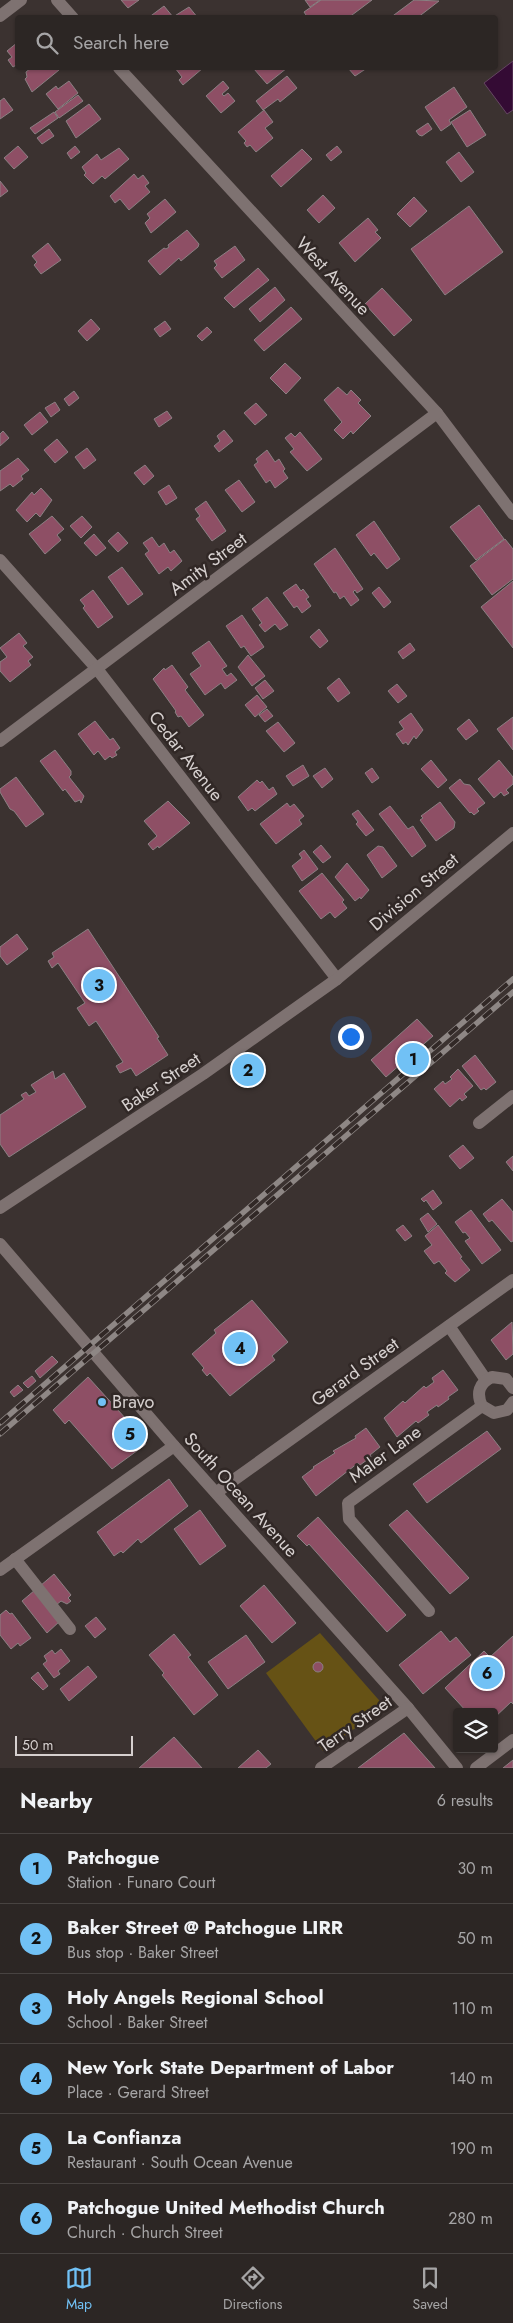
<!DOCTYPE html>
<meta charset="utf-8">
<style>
body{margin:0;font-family:Jost,sans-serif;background:#383231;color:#f1f3f6}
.controls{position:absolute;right:15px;bottom:15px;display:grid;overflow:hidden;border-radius:5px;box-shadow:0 1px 4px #0004}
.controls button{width:45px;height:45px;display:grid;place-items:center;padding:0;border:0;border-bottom:1px solid #484341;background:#2c2624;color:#f1f3f6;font:25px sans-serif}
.scale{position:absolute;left:15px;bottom:12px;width:118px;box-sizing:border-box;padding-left:5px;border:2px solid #d6d0cf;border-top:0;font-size:14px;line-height:18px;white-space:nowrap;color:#d6d0cf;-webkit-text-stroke:4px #312826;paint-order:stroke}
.you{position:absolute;left:350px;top:1036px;width:18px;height:18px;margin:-12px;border:4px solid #fff;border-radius:50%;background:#1a73e8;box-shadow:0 0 0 8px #1a73e833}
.badge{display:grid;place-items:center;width:32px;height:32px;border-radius:50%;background:#71c1f5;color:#111;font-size:16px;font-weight:700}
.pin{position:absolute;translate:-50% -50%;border:2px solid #fff;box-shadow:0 1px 5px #0006}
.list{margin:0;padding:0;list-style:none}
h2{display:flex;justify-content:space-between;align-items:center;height:65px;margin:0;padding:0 20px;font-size:21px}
h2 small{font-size:16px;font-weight:400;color:#a6a5a6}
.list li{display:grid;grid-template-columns:32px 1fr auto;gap:15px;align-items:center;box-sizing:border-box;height:70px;padding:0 20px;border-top:1px solid #484341}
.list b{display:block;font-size:19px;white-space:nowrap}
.list p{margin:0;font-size:16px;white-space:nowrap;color:#a6a5a6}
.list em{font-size:16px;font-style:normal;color:#a6a5a6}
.icon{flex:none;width:28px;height:28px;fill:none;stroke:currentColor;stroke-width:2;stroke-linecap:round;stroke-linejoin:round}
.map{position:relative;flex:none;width:513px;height:1768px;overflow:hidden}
.search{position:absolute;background:#2c2624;box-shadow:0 1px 4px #0004;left:15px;right:15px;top:15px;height:55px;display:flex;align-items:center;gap:12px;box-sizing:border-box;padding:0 18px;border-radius:5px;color:#a6a5a6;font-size:19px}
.sheet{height:485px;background:#2c2624}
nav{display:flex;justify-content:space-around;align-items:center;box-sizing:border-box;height:70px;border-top:1px solid #484341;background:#2c2624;font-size:14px;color:#a6a5a6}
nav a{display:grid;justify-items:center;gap:2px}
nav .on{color:#71c1f5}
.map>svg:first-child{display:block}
.green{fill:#665215}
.water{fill:#340b34;stroke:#654662}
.building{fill:#8e4f65;stroke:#8b8083}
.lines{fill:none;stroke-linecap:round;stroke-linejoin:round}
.minor{stroke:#7e7271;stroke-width:12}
.rail-casing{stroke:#8e8785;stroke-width:5.5}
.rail{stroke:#312826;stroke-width:4;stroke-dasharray:11;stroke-linecap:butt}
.poi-dot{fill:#71c1f5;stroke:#312826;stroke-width:2}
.labels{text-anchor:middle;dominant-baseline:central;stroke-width:5;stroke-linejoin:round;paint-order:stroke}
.street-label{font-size:18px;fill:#d6d0cf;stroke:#312826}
.poi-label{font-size:18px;fill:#d6d0cf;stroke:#312826;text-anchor:start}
</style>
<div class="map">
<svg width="513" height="1768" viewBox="0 0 513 1768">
<rect width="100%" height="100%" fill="#3b3230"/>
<!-- green -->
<polygon class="green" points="320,1633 385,1707 323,1751 266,1673"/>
<!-- water -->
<polygon class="water" points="513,61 513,110 507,114 484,83"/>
<!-- building -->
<g class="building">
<polygon points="121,0 139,0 128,8"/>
<polygon points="305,0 320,0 310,7"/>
<polygon points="321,0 372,0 348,18 308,18 304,12"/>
<polygon points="414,0 439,1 417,18 390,18"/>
<polygon points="164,6 173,17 189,7 198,18 148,18"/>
<polygon points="18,42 18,64 13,67 8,60 12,57 7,51"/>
<polygon points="31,68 35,69 37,68 57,68 59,70 32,92 25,79 27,77 26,72"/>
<polygon points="175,68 203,68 183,85 179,80 182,77"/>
<polygon points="256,68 287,68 267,84 254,69"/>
<polygon points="348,68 367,68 355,76"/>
<polygon points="287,76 297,88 280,102 278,99 263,110 256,101"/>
<polygon points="69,81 78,93 58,109 46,94 56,86 58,89"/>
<polygon points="223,81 229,88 222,94 224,96 228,93 235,101 221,113 206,96"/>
<polygon points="454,87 467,107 449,120 451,124 441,131 425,107"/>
<polygon points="78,95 83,101 59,118 55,112"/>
<polygon points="4,98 13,110 0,119 0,101"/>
<polygon points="89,104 101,119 76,138 66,121"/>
<polygon points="264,110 273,122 265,128 273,138 256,152 250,145 247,147 244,143 246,141 238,132"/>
<polygon points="470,110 486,135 467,147 451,122"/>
<polygon points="54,112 58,118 35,134 30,128"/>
<polygon points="428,123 432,129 422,136 419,135 416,131"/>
<polygon points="49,129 54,136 42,144 37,138"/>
<polygon points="18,146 28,157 14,169 4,158"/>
<polygon points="75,146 80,152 71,159 67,153"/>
<polygon points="337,146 342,152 331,161 326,155"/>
<polygon points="119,148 129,159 105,179 102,176 93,184 84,175 86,173 82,167 97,154 101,160"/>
<polygon points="302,149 312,159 281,187 271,176"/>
<polygon points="459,152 474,172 461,182 446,162"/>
<polygon points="134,174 138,179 143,175 149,183 145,186 150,192 129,210 120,199 115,203 110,196"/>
<polygon points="0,181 8,191 0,197"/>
<polygon points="323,195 335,208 319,223 307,210"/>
<polygon points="414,197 427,211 410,227 397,214"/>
<polygon points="165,199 176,212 151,233 145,223 150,218 147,214"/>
<polygon points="469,206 503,252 445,295 411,249"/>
<polygon points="368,218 378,230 375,232 381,238 355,262 339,243"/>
<polygon points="187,230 199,244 198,247 181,261 179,258 160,275 148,261 164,248 166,249 169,247 168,245"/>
<polygon points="48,243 61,260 41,274 34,265 37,262 32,256"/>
<polygon points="235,246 245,260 222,278 214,268 217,265 214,261"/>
<polygon points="258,268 269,280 234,308 224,298"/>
<polygon points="275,287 285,300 260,322 249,309"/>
<polygon points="382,288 412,320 394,336 365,304"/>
<polygon points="291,307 302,319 264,351 254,340"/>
<polygon points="91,319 100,329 87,341 78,331"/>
<polygon points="165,321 171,329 160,337 154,329"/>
<polygon points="207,327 212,332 202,341 197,336"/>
<polygon points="285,363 301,378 286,394 270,378"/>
<polygon points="338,387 347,395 351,390 361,400 358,403 371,416 353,434 351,431 343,439 334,430 342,422 324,400"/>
<polygon points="74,391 79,398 69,406 64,399"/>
<polygon points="55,402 60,410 51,417 45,408"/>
<polygon points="256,403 267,415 255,425 244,413"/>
<polygon points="167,411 172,418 159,427 154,419"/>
<polygon points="40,412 48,422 32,435 24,425"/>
<polygon points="224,430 233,441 219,452 214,446 220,441 217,436"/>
<polygon points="3,431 9,438 0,446 0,434"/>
<polygon points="300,432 322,459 307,471 290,452 294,449 285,438 291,433 295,437"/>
<polygon points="57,439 68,452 55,463 44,450"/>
<polygon points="87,448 96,460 84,469 75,457"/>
<polygon points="267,450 275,462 279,459 285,469 283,471 288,478 275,488 270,480 266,483 254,465 258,462 256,459"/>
<polygon points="18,458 29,470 21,476 23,479 13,487 10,484 0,491 0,471"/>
<polygon points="145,465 154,476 144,485 134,473"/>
<polygon points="239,480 255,502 242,512 225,490"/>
<polygon points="169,485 177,498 166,505 158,492"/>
<polygon points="41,488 52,500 40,517 36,513 27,522 16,510 32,492 34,495"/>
<polygon points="206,501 226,531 212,541 196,519 200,516 195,509"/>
<polygon points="479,505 504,539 476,560 450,527"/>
<polygon points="52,516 64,529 57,535 61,540 45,554 29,534"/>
<polygon points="82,516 92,527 81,538 70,526"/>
<polygon points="374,521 400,559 387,569 374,553 371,556 356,535"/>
<polygon points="118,532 128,543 118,552 108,541"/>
<polygon points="94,534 106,548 96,556 84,543"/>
<polygon points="152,537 159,547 164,543 170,553 174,550 182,561 171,571 168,567 159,574 145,554 149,551 143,543"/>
<polygon points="505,539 513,549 513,579 492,595 470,566"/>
<polygon points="335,548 363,589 357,593 355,590 353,592 359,600 351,606 344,596 340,599 336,592 334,593 314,564"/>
<polygon points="122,567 143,594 128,605 108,577"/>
<polygon points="513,581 513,648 481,607"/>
<polygon points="296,584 301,591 303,589 309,597 306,599 311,606 302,613 297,606 294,608 283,593"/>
<polygon points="379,587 391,602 384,608 372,593"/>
<polygon points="93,590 113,617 98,628 83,608 85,606 80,600"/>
<polygon points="267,597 288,625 280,630 275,624 265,632 259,625 262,623 252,609"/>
<polygon points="242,615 264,647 251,656 244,646 241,648 226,626"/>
<polygon points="319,629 328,641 320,648 310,637"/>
<polygon points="19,633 27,643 23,646 33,657 28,661 31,665 10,682 0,671 0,662 7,657 0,648"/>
<polygon points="209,641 227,666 222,669 227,676 231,673 237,680 225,689 221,683 205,695 190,674 201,666 192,653"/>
<polygon points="410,643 415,650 403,659 398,652"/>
<polygon points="248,655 265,676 252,686 238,667"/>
<polygon points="172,665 188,687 185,690 204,715 189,727 181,716 178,717 175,712 176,711 153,679 164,668 165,670"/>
<polygon points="339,678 350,693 338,702 327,688"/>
<polygon points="265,680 274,691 263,699 255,688"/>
<polygon points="397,684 407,696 398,703 388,691"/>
<polygon points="257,695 267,707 255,717 245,705"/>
<polygon points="267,709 273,716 265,722 259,715"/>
<polygon points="411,713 423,730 416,739 414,736 408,745 406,742 403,744 396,734 404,729 399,722"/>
<polygon points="513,717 513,750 497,729"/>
<polygon points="469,719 478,731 466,740 457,729"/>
<polygon points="95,721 110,740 113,738 120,748 115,752 117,755 112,758 110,756 105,760 98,751 94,755 78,734"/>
<polygon points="278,722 295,743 284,752 266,731"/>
<polygon points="55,750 71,771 71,775 69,777 84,796 81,803 80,800 75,802 65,789 63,791 40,761"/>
<polygon points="431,760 447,780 438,788 421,769"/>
<polygon points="499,760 513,777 513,784 506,790 509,793 504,796 501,792 494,798 478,779"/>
<polygon points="303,765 309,776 293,786 286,776"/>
<polygon points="325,768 333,779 322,788 313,776"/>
<polygon points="372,768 379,778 372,783 365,773"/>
<polygon points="16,777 44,814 26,827 14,811 10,809 0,792 0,789"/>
<polygon points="460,779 464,784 470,785 485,803 477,809 479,811 474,815 471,812 470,813 449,788"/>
<polygon points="257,780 260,783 262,781 269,790 273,787 277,794 255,811 252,808 248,811 238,797"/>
<polygon points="168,801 190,823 159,848 158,846 153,850 148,844 157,836 144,821"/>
<polygon points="440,802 455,822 454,828 436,841 420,820 423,818 421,816"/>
<polygon points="287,803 290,807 294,804 304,816 299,820 302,824 276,844 260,824"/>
<polygon points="390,806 408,829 413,826 426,846 412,857 379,814"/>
<polygon points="358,810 374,830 366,836 356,824 358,822 352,814"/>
<polygon points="321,845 331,857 323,863 313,852"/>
<polygon points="378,846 383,847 397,866 382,878 367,855"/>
<polygon points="304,850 318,869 302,881 292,866 302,858 299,854"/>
<polygon points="347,863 369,890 361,899 360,897 355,901 335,877"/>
<polygon points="322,873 344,900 342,902 347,908 335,918 330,912 321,919 299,891"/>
<polygon points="88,929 159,1037 157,1038 168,1055 136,1076 131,1068 120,1073 116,1066 123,1062 96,1021 89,1026 77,1008 85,1003 58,963 52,968 48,961 54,957 52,953"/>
<polygon points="17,934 28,949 7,965 0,956 0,947"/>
<polygon points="417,1019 433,1036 386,1077 371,1060"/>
<polygon points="475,1055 496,1082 486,1090 484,1088 481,1090 462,1066"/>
<polygon points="458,1069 473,1086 464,1094 467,1097 462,1101 460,1098 450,1107 434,1089 443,1081 445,1084 452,1079 450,1077"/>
<polygon points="53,1071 55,1079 64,1073 86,1107 9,1157 0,1144 0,1115 24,1099 21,1095 26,1092 29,1096 36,1092 31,1085"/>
<polygon points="463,1145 474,1158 460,1169 449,1156"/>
<polygon points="513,1156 513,1171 506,1162"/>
<polygon points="433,1190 442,1203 433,1210 426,1200 424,1202 421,1199"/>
<polygon points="502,1199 513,1212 513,1241 511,1242 492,1220 489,1222 483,1214"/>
<polygon points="471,1210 501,1250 482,1264 465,1241 470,1238 465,1232 463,1233 455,1222"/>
<polygon points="428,1213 437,1224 428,1232 420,1219"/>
<polygon points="403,1225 412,1236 405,1241 396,1230"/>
<polygon points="438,1225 462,1257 460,1258 470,1270 455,1282 445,1273 447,1271 439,1261 434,1264 424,1251 432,1245 425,1236"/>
<polygon points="252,1300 288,1342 272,1356 275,1360 230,1396 210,1373 207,1376 202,1370 204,1368 192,1354 216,1333 214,1330"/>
<polygon points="512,1322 513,1354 506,1360 491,1340"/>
<polygon points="52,1356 58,1362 40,1378 35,1371"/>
<polygon points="443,1370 458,1390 448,1397 449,1399 438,1407 437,1405 427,1412 429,1415 418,1423 416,1421 397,1437 384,1418 403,1401 405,1403 424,1386 426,1388 434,1382 432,1378"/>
<polygon points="32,1376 36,1381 28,1388 23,1383"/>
<polygon points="88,1377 146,1441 145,1445 112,1469 69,1420 65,1424 53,1410"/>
<polygon points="18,1385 23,1390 14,1397 10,1392"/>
<polygon points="366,1428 380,1447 370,1455 371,1457 360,1465 358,1463 316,1496 302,1477 314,1468 313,1467 335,1453 333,1451 356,1438 355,1436"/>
<polygon points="487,1431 501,1449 427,1503 413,1484"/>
<polygon points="169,1479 188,1506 141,1543 138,1539 123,1553 121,1551 114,1556 97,1532"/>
<polygon points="200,1510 226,1546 200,1565 174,1529"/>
<polygon points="407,1510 469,1578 450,1594 389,1525"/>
<polygon points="318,1517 406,1615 387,1632 309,1544 307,1546 297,1536"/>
<polygon points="54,1574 71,1595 68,1598 71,1601 67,1604 61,1601 56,1605 40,1586"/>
<polygon points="264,1585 296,1623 272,1643 240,1606"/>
<polygon points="35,1590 60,1621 47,1633 22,1601"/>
<polygon points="6,1610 10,1614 12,1613 31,1638 20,1646 18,1643 11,1649 0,1635 0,1615"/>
<polygon points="96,1617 106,1629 95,1638 85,1626"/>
<polygon points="441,1631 450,1642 456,1637 471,1655 423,1694 399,1665"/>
<polygon points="174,1634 191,1655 188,1657 218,1695 194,1715 162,1675 164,1673 149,1655"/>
<polygon points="246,1635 265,1662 228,1689 208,1662"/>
<polygon points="513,1636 513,1704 511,1702 494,1718 494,1712 467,1712 445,1688 484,1651 490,1657"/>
<polygon points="61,1649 70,1661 58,1671 60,1674 54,1678 43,1664 47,1661 44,1656 52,1650 55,1654"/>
<circle cx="318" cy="1667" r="5"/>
<polygon points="88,1666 97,1677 69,1701 60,1689"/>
<polygon points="38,1672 48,1686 43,1690 31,1678"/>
<polygon points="404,1733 435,1768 358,1768"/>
<polygon points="174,1737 202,1768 139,1768"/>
<polygon points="258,1750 271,1764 266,1768 238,1768"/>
<polygon points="513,1760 513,1768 503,1768"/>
</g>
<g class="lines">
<!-- minor -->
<g class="minor">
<polyline points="57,0 73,18"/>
<polyline points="0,16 21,0"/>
<polyline points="119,68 437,413 513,514"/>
<polyline points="0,560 97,669 337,979"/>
<polyline points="0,741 437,413"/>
<polyline points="479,1123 513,1096"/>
<polyline points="0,1208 203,1074 337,979 513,833"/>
<polyline points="0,1244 174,1446 408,1708 457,1768"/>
<polyline points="449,1326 486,1380"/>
<path d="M513,1388L506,1379L492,1377C479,1383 476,1393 482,1406L494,1413L507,1410L513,1402"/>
<polyline points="217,1492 513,1280"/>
<polyline points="15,1559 70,1629"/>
<polyline points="0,1570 174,1446"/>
<polyline points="429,1611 349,1519 348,1503 482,1406"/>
<polyline points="321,1768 408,1708"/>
<polyline points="476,1768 513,1740"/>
</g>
<!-- rail casing -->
<g class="rail-casing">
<g id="rail">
<polyline points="0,1423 513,979"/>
<polyline points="0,1434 513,992"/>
</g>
</g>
<!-- rail -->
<use href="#rail" class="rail"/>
</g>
<!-- markers -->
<circle class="poi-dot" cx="102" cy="1402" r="5"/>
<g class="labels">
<!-- street labels -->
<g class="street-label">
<text transform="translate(333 276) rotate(47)">West Avenue</text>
<text transform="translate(208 564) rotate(-37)">Amity Street</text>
<text transform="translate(186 756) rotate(52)">Cedar Avenue</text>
<text transform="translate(414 892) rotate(-40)">Division Street</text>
<text transform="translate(161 1082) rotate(-34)">Baker Street</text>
<text transform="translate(355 1372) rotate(-36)">Gerard Street</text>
<text transform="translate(385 1454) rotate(-36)">Maler Lane</text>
<text transform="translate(241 1495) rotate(48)">South Ocean Avenue</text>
<text transform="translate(355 1724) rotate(-35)">Terry Street</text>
</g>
<!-- poi labels -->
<g class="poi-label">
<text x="112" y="1402">Bravo</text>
</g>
</g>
</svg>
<div class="controls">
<button><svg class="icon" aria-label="layers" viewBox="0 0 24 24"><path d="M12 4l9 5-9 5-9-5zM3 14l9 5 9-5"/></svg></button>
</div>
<div class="scale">50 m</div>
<div class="you"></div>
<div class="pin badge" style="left:413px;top:1059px">1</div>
<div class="pin badge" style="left:248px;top:1070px">2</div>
<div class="pin badge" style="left:99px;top:985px">3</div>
<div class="pin badge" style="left:240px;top:1348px">4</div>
<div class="pin badge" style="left:130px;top:1434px">5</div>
<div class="pin badge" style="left:487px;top:1673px">6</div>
<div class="search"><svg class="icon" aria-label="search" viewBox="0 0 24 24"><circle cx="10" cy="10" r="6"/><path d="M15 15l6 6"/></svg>Search here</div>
</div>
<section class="sheet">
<h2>Nearby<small>6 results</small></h2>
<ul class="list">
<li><span class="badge">1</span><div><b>Patchogue</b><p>Station · Funaro Court</p></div><em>30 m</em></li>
<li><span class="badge">2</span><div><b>Baker Street @ Patchogue LIRR</b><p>Bus stop · Baker Street</p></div><em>50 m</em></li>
<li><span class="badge">3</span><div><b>Holy Angels Regional School</b><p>School · Baker Street</p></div><em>110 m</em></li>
<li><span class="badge">4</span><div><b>New York State Department of Labor</b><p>Place · Gerard Street</p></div><em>140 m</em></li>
<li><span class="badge">5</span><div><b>La Confianza</b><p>Restaurant · South Ocean Avenue</p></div><em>190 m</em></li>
<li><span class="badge">6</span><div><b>Patchogue United Methodist Church</b><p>Church · Church Street</p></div><em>280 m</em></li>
</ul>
</section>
<nav>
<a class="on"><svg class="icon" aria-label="map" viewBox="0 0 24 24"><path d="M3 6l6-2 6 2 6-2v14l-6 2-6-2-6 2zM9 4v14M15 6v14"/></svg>Map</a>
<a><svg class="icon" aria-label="directions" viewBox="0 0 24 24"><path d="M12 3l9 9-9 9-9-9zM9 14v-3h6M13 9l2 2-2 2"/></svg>Directions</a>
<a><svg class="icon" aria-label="saved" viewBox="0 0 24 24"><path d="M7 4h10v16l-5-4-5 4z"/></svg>Saved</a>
</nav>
